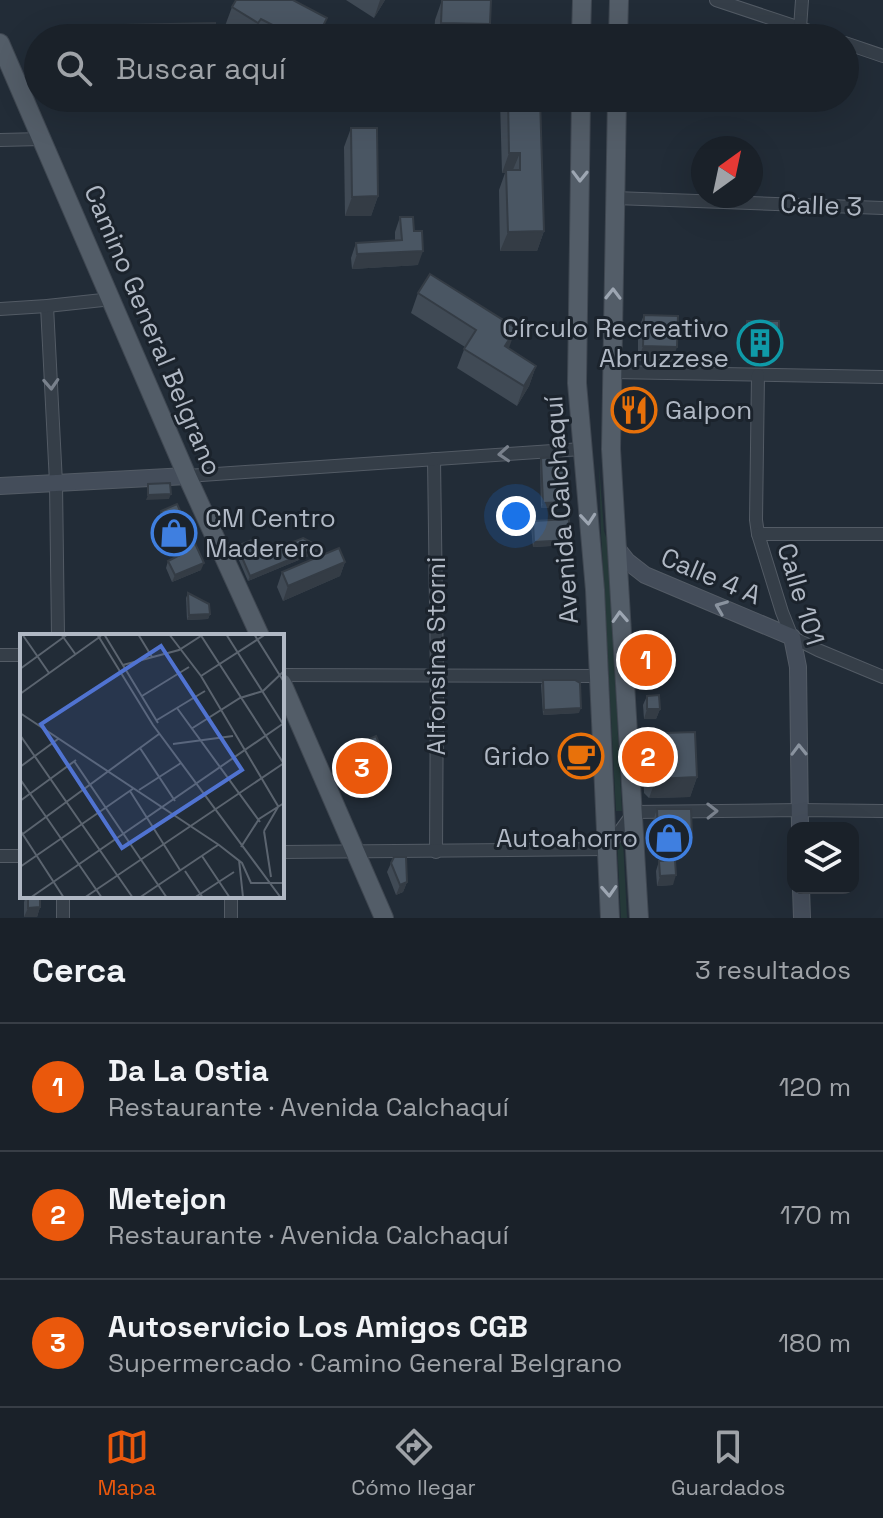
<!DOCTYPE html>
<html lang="es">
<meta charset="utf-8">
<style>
body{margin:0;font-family:"Space Grotesk",sans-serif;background:#272e35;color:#f1f3f6}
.controls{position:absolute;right:24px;bottom:24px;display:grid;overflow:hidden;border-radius:16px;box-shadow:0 8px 32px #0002}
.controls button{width:72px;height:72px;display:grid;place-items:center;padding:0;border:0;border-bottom:2px solid #383e46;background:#1a2129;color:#f1f3f6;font:40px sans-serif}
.compass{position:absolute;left:691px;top:136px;width:72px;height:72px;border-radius:50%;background:#1a2129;box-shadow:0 8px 32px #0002;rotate:33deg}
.you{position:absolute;left:516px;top:516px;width:28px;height:28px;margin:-20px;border:6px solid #fff;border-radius:50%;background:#1a73e8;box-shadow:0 0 0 12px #1a73e833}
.badge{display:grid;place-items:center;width:52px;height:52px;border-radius:50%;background:#ea580c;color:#fff;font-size:26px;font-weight:700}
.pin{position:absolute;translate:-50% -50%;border:4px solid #fff;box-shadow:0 2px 8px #0006}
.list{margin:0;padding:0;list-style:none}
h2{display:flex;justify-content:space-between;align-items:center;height:104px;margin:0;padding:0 32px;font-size:34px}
h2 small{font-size:26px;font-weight:400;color:#9fa3a8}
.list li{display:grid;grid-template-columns:52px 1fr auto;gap:24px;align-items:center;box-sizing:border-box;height:128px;padding:0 32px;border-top:2px solid #383e46}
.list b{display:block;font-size:30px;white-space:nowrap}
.list p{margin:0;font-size:26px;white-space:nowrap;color:#9fa3a8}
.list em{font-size:26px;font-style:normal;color:#9fa3a8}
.icon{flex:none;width:44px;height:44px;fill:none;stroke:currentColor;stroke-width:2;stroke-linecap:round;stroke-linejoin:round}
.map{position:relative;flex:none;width:883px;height:918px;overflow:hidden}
.search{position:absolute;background:#1a2129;box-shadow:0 8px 32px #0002;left:24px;right:24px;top:24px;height:88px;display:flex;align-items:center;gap:20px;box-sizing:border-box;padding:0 28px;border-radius:44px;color:#9fa3a8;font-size:30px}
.sheet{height:488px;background:#1a2129}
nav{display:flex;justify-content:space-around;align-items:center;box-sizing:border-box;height:112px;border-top:2px solid #383e46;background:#1a2129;font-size:22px;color:#9fa3a8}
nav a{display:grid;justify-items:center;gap:4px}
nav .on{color:#ea580c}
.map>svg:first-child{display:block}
.green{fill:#253939}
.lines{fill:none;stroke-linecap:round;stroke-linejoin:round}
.street-casing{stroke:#535b65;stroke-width:14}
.secondary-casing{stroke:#535b65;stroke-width:18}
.primary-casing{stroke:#3f4751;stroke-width:20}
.street{stroke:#353e48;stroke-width:12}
.secondary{stroke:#444d5a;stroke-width:16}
.primary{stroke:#535d68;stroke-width:18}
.wall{fill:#404a55}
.shaded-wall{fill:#343c45}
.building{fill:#4a5663;stroke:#343c45;stroke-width:2}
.oneway{stroke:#9da6b2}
.oneway2{stroke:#79818c}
.oneway3{stroke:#8a939f}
.labels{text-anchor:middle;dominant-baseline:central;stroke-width:6;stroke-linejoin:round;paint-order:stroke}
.street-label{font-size:26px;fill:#b0b8c4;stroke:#1b232c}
.poi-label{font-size:26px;fill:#b0b8c4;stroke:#1b232c;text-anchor:end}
.inset-road{fill:none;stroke:#5b646f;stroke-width:2}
.view{fill:#5073d1;fill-opacity:0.15;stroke:#5073d1;stroke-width:4}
.inset-edge{fill:none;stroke:#b0b8c4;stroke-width:4}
</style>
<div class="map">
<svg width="883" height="918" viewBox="0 0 883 918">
<rect width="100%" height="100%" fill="#222c37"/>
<!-- green -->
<g class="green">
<polygon points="599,464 604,531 608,543 622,811 616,811 601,532"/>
<polygon points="617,841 623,841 627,918 621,918"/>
</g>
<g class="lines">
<!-- street casing -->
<g class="street-casing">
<g id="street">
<polyline points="716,0 830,38"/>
<polyline points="800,28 802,0"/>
<polyline points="845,43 883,56"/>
<polyline points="0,140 42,139"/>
<polyline points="615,198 883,208"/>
<polyline points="47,306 56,483 58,636"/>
<polyline points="0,309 47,306 112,299"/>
<polyline points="612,372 883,377"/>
<polyline points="758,375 756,520 758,534 782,612 792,637 818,650 883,677"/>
<polyline points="434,459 437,676 436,852"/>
<polyline points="187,476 582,449"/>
<polyline points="758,534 883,534"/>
<polyline points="0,655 22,655"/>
<polyline points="282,675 598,676"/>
<polyline points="282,852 607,849 634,812 800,810 883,811"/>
<polyline points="0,856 22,856"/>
<polyline points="63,896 63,918"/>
<polyline points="231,918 231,896"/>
</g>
</g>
<!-- secondary casing -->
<g class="secondary-casing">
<g id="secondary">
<polyline points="0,486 187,476"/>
<polyline points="616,547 627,561 645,575 792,637 798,667 800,828"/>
<polyline points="801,888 802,918"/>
</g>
</g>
<!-- primary casing -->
<g class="primary-casing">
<g id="primary">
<polyline points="581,38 582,0"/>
<polyline points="618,38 619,0"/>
<polyline points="0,43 187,476 260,636"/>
<polyline points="581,98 577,383 595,590 610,918"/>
<polyline points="617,98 611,449 639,918"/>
<polyline points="282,683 384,918"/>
</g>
</g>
<!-- street -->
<use href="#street" class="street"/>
<!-- secondary -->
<use href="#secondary" class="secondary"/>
<!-- primary -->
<use href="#primary" class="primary"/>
</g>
<!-- wall -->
<g class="wall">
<polygon points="346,0 385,0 374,18"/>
<polygon points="442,0 491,0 490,24 485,38 434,38 435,20"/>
<polygon points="232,7 320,38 243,38 225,26"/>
<polygon points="123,25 215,38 118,38"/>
<polygon points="501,98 540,98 544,231 537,251 500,251 499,190 505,173 502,173 500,101"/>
<polygon points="351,128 378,196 371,216 345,216 344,147"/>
<polygon points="400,217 418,265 352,269 351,258 356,243 395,241 395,232"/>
<polygon points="418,293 536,366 529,386 517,406 457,368 465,347 411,313"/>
<polygon points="644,315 672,362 638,361 638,330"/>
<polygon points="747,321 779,345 775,355 744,355 744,331"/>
<polygon points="541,458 567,507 541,508 540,462"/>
<polygon points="161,511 201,570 172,582 166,568 168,561 176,557 159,518"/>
<polygon points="533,521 570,540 569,545 533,547 531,526"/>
<polygon points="237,546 261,555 318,552 248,581 235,551"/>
<polygon points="345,562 340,576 283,601 277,587 282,572"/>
<polygon points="188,593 210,614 208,619 187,620 186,598"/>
<polygon points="644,651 657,665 655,670 643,671 642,656"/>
<polygon points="543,680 579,713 543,715 541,685"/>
<polygon points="647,696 660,709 656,719 644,719 643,705"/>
<polygon points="663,733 697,777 690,797 649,798 644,793 643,767 650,748 658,748"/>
<polygon points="348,748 381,774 353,786 343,763"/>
<polygon points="657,809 687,852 653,854 652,824"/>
<polygon points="659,861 673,885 657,886 656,871"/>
<polygon points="391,863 407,882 403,892 396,895 387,872"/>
<polygon points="26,896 40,896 40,907 37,917 24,917 24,902"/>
</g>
<!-- shaded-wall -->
<g class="shaded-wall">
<polygon points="380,0 385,0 374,18"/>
<polygon points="441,23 490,24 485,38 436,38"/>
<polygon points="509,153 520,153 512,172 506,170 505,173 502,173"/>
<polygon points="378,196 371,216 345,216 352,197"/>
<polygon points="544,231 537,251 500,251 508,232"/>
<polygon points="423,251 418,265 352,269 357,254"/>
<polygon points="516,328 509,348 498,366 505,346"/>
<polygon points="747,345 779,345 775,355 744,355"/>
<polygon points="643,346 677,347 672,362 638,361"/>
<polygon points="536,366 529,386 517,406 524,386"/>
<polygon points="171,494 169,499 146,500 148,495"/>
<polygon points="568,502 567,507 541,508 543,503"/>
<polygon points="570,540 569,545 533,547 534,542"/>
<polygon points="320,547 318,552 248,581 250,576"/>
<polygon points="345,562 340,576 283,601 288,586"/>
<polygon points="204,563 201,570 172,582 175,575"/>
<polygon points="210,614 208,619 187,620 189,615"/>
<polygon points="657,665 655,670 643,671 644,666"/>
<polygon points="581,708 579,713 543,715 544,710"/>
<polygon points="647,709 660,709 656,719 644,719"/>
<polygon points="386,759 381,774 353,786 358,771"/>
<polygon points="697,777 690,797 649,798 656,779"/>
<polygon points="692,837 687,852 653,854 658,839"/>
<polygon points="676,875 673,885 657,886 660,876"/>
<polygon points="407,882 403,892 396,895 400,885"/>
<polygon points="40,907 37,917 24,917 28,908"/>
</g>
<!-- building -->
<g class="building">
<polygon points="236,0 293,0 327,18 317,38 298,38 261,19 258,23 232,7"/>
<polygon points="442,0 491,0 490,24 441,23"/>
<polygon points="215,23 215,38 123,38 123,25"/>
<polygon points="508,98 540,98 544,231 508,232 506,170 520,170 520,153 509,153"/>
<polygon points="351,128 377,128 378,196 352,197"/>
<polygon points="400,217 413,217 414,231 422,231 423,251 357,254 356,243 402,240"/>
<polygon points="430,274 516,328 505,346 536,366 524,386 464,349 476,330 418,293"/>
<polygon points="644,315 678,316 677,347 643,346"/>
<rect x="747" y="321" width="32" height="24"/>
<polygon points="561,457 567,461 568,502 543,503 541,458"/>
<polygon points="170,483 171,494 148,495 148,484"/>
<polygon points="177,504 204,563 175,575 168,561 180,555 161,511"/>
<polygon points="569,519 570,540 534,542 533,521"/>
<polygon points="303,538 320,547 250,576 237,546 254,539 261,555"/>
<polygon points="339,548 345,562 288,586 282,572"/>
<polygon points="188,593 209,604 210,614 189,615"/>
<polygon points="656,650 657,665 644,666 644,651"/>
<polygon points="543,680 575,680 580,683 581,708 544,710"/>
<polygon points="659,695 660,709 647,709 647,696"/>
<polygon points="695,732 697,777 656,779 651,773 650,748 664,748 663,733"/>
<polygon points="376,736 386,759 358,771 348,748"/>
<polygon points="657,809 691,809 692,837 658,839"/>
<polygon points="394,857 406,857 407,882 400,885 391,863"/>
<polygon points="675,860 676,875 660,876 659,861"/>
<polygon points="28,896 40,896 40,907 28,908"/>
</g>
<!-- one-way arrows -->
<defs><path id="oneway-chevron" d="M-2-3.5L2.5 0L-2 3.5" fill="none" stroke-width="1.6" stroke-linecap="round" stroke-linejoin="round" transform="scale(2)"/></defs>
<g class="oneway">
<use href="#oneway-chevron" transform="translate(580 176) rotate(91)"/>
<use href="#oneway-chevron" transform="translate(613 294) rotate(-89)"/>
<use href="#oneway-chevron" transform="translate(588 519) rotate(85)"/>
<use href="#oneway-chevron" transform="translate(620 617) rotate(-93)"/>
<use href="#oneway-chevron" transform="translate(609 891) rotate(87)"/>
</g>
<g class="oneway2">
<use href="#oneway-chevron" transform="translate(51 384) rotate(87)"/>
<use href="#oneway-chevron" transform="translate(504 454) rotate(176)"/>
<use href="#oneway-chevron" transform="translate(712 811) rotate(-1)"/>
</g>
<g class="oneway3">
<use href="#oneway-chevron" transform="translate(721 607) rotate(-158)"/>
<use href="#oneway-chevron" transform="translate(799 750) rotate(-91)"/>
</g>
<!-- icons -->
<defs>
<g id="building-ring" transform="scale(2.3)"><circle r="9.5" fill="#1b232c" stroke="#0f9aa8" stroke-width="1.5"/><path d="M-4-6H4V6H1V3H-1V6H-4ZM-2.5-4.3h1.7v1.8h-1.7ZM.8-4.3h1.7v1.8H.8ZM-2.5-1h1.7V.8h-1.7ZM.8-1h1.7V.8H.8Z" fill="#0f9aa8"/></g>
<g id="restaurant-ring" transform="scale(2.3)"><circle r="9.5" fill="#1b232c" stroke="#e8710a" stroke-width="1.5"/><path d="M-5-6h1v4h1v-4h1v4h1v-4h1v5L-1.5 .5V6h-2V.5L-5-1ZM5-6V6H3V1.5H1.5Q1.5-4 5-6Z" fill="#e8710a"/></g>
<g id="shop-ring" transform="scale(2.3)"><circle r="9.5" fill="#1b232c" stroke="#3f7fe0" stroke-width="1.5"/><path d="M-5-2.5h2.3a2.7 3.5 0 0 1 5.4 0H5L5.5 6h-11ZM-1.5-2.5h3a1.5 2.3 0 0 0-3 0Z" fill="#3f7fe0"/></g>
<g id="cafe-ring" transform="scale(2.3)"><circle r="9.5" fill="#1b232c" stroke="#e8710a" stroke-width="1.5"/><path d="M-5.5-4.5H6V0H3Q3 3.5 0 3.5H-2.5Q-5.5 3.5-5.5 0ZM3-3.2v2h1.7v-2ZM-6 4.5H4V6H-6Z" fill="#e8710a"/></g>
</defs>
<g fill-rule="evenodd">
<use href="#building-ring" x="760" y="343"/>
<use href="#restaurant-ring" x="634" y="410"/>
<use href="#shop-ring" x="174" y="533"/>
<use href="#cafe-ring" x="581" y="756"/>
<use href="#shop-ring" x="669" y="838"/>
</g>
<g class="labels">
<!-- street labels -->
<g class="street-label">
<text transform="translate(821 205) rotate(2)">Calle 3</text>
<text transform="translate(153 330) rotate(67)">Camino General Belgrano</text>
<text transform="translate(561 510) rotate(-94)">Avenida Calchaquí</text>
<text transform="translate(711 576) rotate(23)">Calle 4 A</text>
<text transform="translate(801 594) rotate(73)">Calle 101</text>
<text transform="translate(436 656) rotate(-90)">Alfonsina Storni</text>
</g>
<!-- poi labels -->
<g class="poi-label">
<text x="729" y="328">Círculo Recreativo<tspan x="729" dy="30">Abruzzese</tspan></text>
<text x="665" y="410" text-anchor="start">Galpon</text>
<text x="205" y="518" text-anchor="start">CM Centro<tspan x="205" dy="30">Maderero</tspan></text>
<text x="550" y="756">Grido</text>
<text x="638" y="838">Autoahorro</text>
</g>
</g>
<!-- overview -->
<g transform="translate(20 634)">
<rect width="264" height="264" fill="#222c37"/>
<path class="inset-road" d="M2,0L29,39M41,0L56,21M77,0L133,91L261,264M84,0L138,89M118,0L132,23M149,0L181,42L258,172M180,0L264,130M206,0L263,90M234,0L264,48M103,31L159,16L184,0M0,35L48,0M181,42L246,0M0,60L81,2M122,62L169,33M157,74L240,188M0,79L199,211L222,229L231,249H264M137,86L185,57M171,95L220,64L243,57L264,37M0,101L113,264M153,110L213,102M120,114L155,167M54,127L147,264M0,133L38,105M0,145L82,264M119,156L161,129M110,157L160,236M0,167L56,126M0,196L44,264M244,197L251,243M244,197L258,173M0,202L139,100M221,213L239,185L264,169M182,222L210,264M219,226L223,263M0,233L114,154M165,237L183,264M10,264L264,89M64,264L264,129M119,264L198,211M174,264L214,238"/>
<path class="view" d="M141,12L222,136L102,214L21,90Z"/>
<rect width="264" height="264" class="inset-edge"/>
</g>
</svg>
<div class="controls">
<button><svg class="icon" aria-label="layers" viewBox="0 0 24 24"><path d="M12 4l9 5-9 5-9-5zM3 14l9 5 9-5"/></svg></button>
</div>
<svg class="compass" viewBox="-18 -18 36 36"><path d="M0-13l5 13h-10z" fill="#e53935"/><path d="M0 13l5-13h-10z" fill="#9fa3a8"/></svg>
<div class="you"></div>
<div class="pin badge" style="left:646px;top:660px">1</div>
<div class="pin badge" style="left:648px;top:757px">2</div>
<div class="pin badge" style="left:362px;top:768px">3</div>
<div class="search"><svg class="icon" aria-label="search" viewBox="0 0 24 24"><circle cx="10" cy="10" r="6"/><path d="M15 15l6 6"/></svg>Buscar aquí</div>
</div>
<section class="sheet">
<h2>Cerca<small>3 resultados</small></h2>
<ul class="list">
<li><span class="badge">1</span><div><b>Da La Ostia</b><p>Restaurante · Avenida Calchaquí</p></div><em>120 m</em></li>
<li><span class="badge">2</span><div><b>Metejon</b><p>Restaurante · Avenida Calchaquí</p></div><em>170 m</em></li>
<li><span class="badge">3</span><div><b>Autoservicio Los Amigos CGB</b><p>Supermercado · Camino General Belgrano</p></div><em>180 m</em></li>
</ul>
</section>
<nav>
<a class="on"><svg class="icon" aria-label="map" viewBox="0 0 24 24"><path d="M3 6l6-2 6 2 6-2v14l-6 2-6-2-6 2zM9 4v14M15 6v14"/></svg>Mapa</a>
<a><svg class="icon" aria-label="directions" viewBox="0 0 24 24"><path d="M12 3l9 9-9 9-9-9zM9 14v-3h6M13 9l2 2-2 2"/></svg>Cómo llegar</a>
<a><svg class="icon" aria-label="saved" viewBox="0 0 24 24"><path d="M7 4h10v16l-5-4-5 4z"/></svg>Guardados</a>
</nav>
